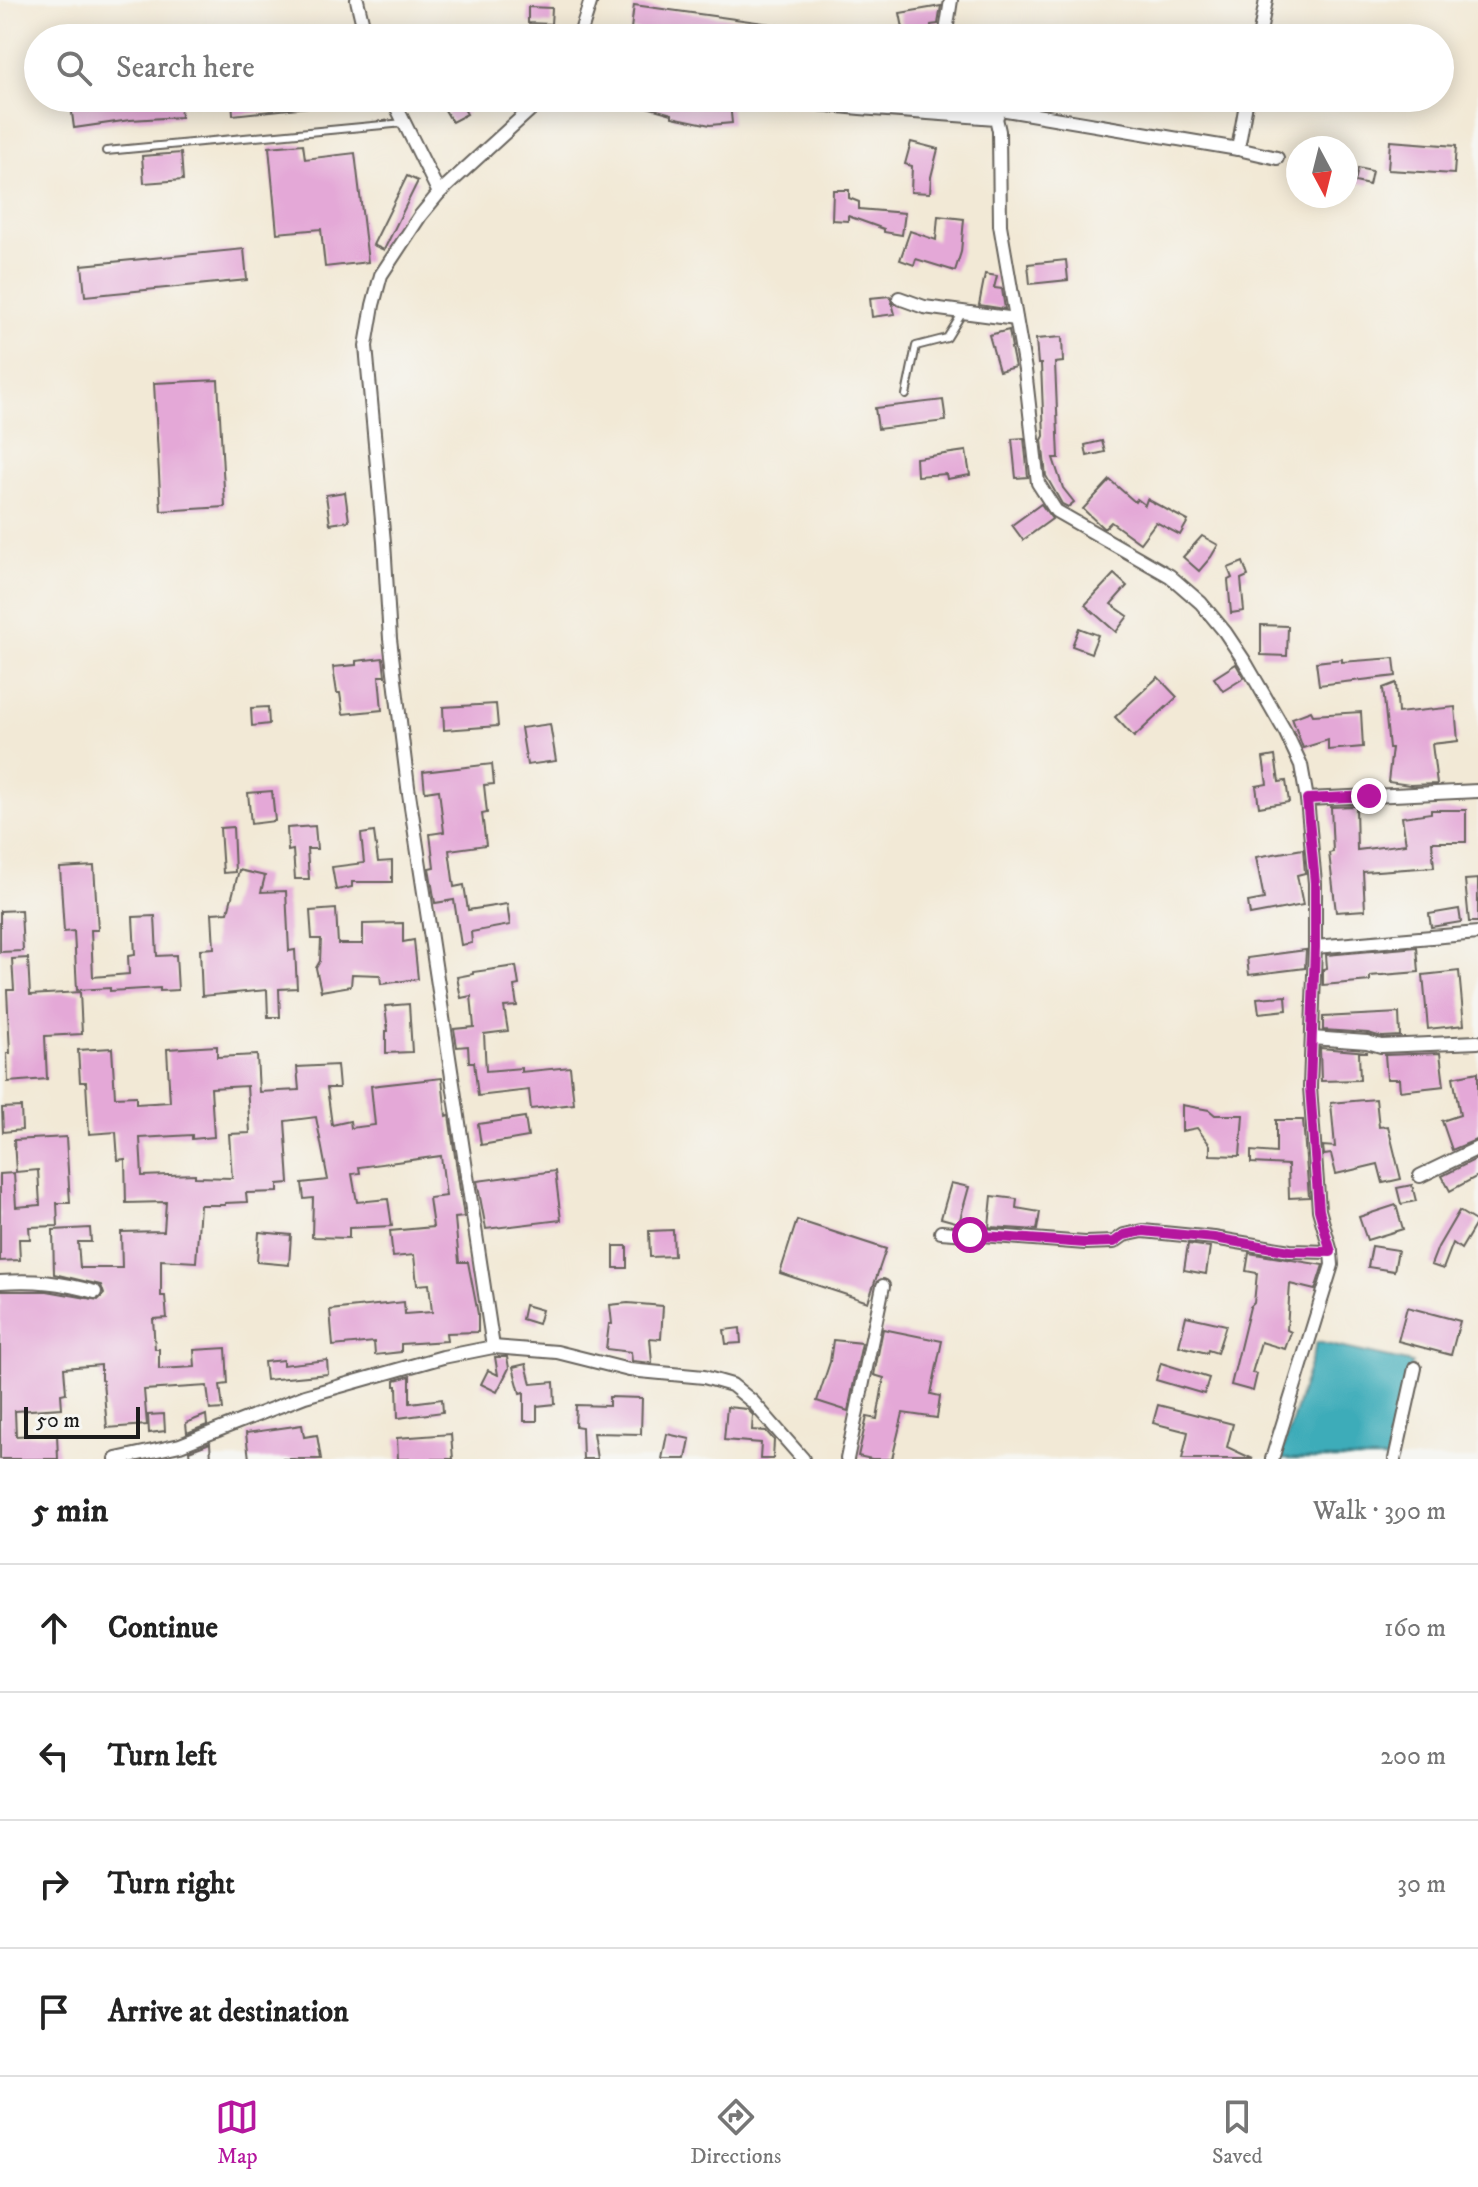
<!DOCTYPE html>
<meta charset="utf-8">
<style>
body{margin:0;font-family:"IM FELL DW Pica",serif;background:#f6f6f6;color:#222}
.compass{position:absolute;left:1286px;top:136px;width:72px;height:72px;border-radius:50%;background:#fff;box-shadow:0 4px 20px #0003;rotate:173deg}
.scale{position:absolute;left:24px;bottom:20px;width:116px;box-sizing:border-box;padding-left:8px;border:4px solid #1c1c1c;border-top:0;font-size:22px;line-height:28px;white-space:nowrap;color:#1c1c1c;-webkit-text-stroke:6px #f6f6f2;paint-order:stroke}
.stop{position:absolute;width:24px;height:24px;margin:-18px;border:6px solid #b5179e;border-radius:50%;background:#fff}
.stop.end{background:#b5179e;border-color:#fff;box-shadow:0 2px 8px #0008}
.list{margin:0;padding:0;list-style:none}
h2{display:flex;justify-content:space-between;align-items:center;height:104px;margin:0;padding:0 32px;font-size:34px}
h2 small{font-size:26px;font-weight:400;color:#767676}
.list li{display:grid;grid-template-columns:52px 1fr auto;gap:24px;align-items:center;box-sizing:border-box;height:128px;padding:0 32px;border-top:2px solid #e0e0e0}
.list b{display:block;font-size:30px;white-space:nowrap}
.list em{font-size:26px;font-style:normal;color:#767676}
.icon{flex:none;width:44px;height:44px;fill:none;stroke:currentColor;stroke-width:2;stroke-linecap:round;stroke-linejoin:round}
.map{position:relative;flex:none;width:1478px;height:1459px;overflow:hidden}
.search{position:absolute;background:#fff;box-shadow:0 4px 20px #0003;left:24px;right:24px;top:24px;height:88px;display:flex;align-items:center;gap:20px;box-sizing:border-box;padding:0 28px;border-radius:44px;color:#767676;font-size:30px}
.sheet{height:616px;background:#fff}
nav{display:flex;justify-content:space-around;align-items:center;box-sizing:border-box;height:112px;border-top:2px solid #e0e0e0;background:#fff;font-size:22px;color:#767676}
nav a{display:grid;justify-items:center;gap:4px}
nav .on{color:#b5179e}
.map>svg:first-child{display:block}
.water{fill:#3cacb9;stroke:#2c646a;stroke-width:2}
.building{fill:#e4a8d7;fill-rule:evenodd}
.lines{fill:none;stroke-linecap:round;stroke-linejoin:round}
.lane-casing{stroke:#67645d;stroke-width:10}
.street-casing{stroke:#67645d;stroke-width:16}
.lane{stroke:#fff;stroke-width:6}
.street{stroke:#fff;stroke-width:12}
.route{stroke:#b5179e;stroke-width:10}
</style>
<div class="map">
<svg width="1478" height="1459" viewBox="0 0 1478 1459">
<rect width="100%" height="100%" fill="#f6f6f2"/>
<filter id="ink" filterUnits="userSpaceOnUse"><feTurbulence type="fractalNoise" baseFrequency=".0125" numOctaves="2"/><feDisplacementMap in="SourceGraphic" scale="16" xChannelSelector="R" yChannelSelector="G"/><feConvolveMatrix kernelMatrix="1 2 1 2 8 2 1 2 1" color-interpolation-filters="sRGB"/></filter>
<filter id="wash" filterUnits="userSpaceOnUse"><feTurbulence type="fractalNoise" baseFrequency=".006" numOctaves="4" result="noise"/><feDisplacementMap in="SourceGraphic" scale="32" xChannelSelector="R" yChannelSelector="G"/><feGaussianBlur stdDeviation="1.8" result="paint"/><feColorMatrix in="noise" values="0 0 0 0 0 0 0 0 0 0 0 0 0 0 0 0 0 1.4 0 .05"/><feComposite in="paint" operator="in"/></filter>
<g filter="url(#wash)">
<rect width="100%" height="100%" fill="#f2e9d6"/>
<!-- water -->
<polygon class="water" points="1317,1342 1412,1363 1392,1459 1280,1459"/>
<g id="blocks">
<!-- building -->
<g class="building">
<polygon points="634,5 815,30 814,38 698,38 631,29"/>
<polygon points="941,6 938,24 931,25 930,38 905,38 900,13"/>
<polygon points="528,7 552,8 551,24 528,23"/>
<polygon points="122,98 179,98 181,117 130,120 74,128 71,105"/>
<polygon points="232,98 316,98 317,106 233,115"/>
<polygon points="438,98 458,98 467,114 452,122"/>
<polygon points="629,98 697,98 703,99 702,106 730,103 732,123 710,125 672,117 672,114 629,102"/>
<polygon points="1390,141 1456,146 1454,174 1388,170"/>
<polygon points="911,142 938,149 931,177 930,193 911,192 912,166 905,164"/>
<polygon points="303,144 305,159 355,153 368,262 325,267 321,229 277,233 269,147"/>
<polygon points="181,153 183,180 144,183 142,156"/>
<polygon points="1358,168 1372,171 1369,185 1355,182"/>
<polygon points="407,176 418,181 384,250 373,245"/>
<polygon points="833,190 849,190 849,198 859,202 859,209 905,213 902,235 884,232 884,229 848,216 848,221 832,220"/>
<polygon points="938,216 964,219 961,252 955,271 916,259 914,265 900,260 910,231 936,240"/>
<polygon points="244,249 247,280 85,296 82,265"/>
<polygon points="1066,260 1068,280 1030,284 1028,264"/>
<polygon points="985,274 997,276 994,288 1002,289 1005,309 979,305"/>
<polygon points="890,296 895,314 872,317 870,298"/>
<polygon points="1009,330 1012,348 1011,348 1015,367 999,371 989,335"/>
<polygon points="1062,337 1063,362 1055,363 1059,458 1053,458 1063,488 1074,502 1068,507 1062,504 1046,476 1042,440 1044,436 1041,364 1038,364 1036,339"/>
<polygon points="218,380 225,507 161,511 154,383"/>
<polygon points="943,400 946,421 878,429 875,408"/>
<polygon points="1024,438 1028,477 1016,478 1012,439"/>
<polygon points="1102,441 1105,452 1087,456 1085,445"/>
<polygon points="966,451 970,475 947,479 946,474 917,476 916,458"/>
<polygon points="1110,480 1135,502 1137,499 1145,505 1147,499 1188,521 1180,535 1156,522 1140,543 1111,522 1105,528 1103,528 1083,509"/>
<polygon points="345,492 349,521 330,524 326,495"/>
<polygon points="1041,504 1052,519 1023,540 1012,525"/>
<polygon points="1202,536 1218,545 1211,557 1199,571 1183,557"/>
<polygon points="1243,562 1248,576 1241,579 1244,611 1231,613 1228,580 1232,578 1228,568"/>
<polygon points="1114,574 1127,586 1111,604 1128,616 1116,632 1085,605"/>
<polygon points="1261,625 1288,626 1287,656 1261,655"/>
<polygon points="1079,628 1098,635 1091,653 1072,646"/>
<polygon points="383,658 385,676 379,676 382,710 343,714 340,693 337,693 333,667 356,665 356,661"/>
<polygon points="1394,658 1396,676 1319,685 1316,662 1342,659 1342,662"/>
<polygon points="1236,664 1244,678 1223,691 1214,678"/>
<polygon points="1158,677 1177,697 1134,737 1115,717"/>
<polygon points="1396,683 1398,713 1455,707 1458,741 1432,744 1437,784 1410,785 1388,782 1392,748 1389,748 1383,688"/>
<polygon points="496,704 498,726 444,730 443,707"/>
<polygon points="268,707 269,724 252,726 251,708"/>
<polygon points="1311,711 1313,715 1361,712 1363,747 1328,750 1328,740 1303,748 1292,718"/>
<polygon points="550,724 556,761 527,765 521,728"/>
<polygon points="1275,756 1279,782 1286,781 1289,802 1259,807 1256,786 1267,784 1263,758"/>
<polygon points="492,764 494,784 484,785 487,813 482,814 486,845 449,850 454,887 464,885 468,910 507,904 510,925 471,932 472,943 461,945 454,900 435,903 429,868 434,867 430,834 444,832 439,790 425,792 423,772"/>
<polygon points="272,791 275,821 251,824 248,793"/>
<polygon points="1356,806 1357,850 1406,844 1402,817 1431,813 1431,810 1466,810 1466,842 1432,842 1434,867 1363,872 1365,910 1336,912 1329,853 1333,852 1331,807"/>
<polygon points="315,826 317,849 307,849 309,879 295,879 293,850 288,851 287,828"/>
<polygon points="233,827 235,872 223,873 220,828"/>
<polygon points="374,832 378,862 392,861 392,882 352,882 352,887 336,890 332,867 364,863 361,834"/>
<polygon points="1303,849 1305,873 1297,875 1303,905 1250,915 1248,902 1264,899 1256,857"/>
<polygon points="94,866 98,930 91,930 93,977 129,974 128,956 135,955 133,917 155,916 157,956 176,955 178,990 160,991 160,988 110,991 110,988 77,990 74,931 64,932 60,868"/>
<polygon points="239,870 265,876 261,892 286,891 289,951 295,950 297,988 279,989 280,1017 268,1017 267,990 202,996 200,949 214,948 212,913 228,912"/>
<polygon points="1478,879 1478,922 1469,922 1465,880"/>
<polygon points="336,909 338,944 363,944 363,924 403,923 403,942 414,940 418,979 381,984 380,975 352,974 351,986 321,991 316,968 320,961 321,939 312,939 310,911"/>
<polygon points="1459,909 1461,922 1431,927 1429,914"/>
<polygon points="21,910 23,951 0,952 0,911"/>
<polygon points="1417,947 1419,972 1370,976 1370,981 1323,985 1323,969 1327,968 1326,955"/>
<polygon points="1306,950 1305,968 1249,975 1247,958"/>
<polygon points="28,958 30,995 80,992 82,1034 45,1036 47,1079 8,1082 7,1053 10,1053 7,990 14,990 12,959"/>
<polygon points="516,966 519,985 514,986 517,1006 504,1007 508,1031 484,1034 486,1071 521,1068 521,1072 570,1067 574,1104 531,1109 529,1090 478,1096 474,1062 469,1062 468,1046 457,1047 454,1029 474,1027 471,996 461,998 457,977 473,974 473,972"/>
<polygon points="1459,971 1464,1025 1428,1029 1423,975"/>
<polygon points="1286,996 1287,1010 1259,1013 1257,998"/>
<polygon points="409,1004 412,1052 386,1053 386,1031 388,1031 385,1006"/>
<polygon points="1399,1013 1400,1036 1382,1037 1368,1033 1323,1030 1323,1017"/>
<path d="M217,1046V1057L257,1055L259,1092L299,1090L297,1067L337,1065L339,1088H327L332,1125L350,1121L351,1128L375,1125L371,1086L442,1078L446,1116L449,1115L464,1217L455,1218L459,1262H468L478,1314V1332L446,1333L447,1341L401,1344V1352L375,1355L374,1342L333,1346L330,1310L404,1302L405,1314L432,1312L429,1284L417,1285L414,1255L393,1257L390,1231L433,1227L429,1198L446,1196L441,1156L359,1167L360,1173L352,1174L357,1202L388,1199L392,1226L349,1228V1238L312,1237L313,1198L304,1199L302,1183L328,1180L316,1117L285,1121L289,1183L278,1184V1192L246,1193L247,1202L225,1203V1205H200L196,1262L161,1260V1296H165L167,1318L153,1319L155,1349H159V1369L195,1367L194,1350L226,1348L228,1384L220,1385L223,1409L210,1410L207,1386L144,1390L147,1425L107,1428L103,1381L101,1380V1365L64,1368L66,1393L61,1394L62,1408L15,1411L16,1436L57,1434L58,1459H0V1291H47L98,1300L104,1294L101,1285L54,1274L53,1230L90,1228L91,1242H78L80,1268H122L121,1232L164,1231L166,1202L126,1203L125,1159L118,1160L116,1132L89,1134L86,1082H80L78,1050L112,1048L115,1097L136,1096V1104L170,1102L167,1049ZM247,1086L250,1133L229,1134L232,1178L195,1177V1174L142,1176L140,1138L192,1135V1139L214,1137L211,1088Z"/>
<polygon points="1320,1048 1368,1052 1359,1052 1360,1080 1321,1081"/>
<polygon points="1440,1053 1444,1086 1400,1091 1399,1079 1387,1079 1385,1055"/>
<polygon points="1478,1072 1478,1139 1452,1150 1442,1121 1460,1115 1453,1077"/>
<polygon points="1376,1099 1379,1127 1388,1126 1401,1179 1383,1183 1378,1164 1336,1174 1331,1154 1324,1155 1323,1146 1335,1147 1331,1103"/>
<polygon points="1182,1105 1209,1110 1215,1115 1243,1115 1240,1156 1210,1155 1210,1145 1197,1128 1182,1131"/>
<polygon points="21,1107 22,1130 3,1132 2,1108"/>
<polygon points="525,1117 528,1137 481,1145 478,1124"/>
<polygon points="1276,1120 1303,1120 1309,1197 1289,1198 1288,1165 1251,1163 1251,1151 1276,1153"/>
<polygon points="66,1137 70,1203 57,1203 58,1226 29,1227 30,1239 19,1239 20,1260 0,1261 0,1174 14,1173 16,1207 40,1205 38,1170 16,1172 14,1140"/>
<polygon points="1478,1158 1478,1176 1450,1191 1442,1176"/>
<polygon points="555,1171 561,1220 486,1229 477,1181"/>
<polygon points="951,1183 969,1187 959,1223 941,1218"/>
<polygon points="1412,1185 1416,1201 1401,1204 1397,1188"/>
<polygon points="992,1196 1017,1199 1016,1208 1040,1212 1037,1230 989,1227"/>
<polygon points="1396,1205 1403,1229 1367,1240 1359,1217"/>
<polygon points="1459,1211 1477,1222 1461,1249 1453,1243 1443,1269 1431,1265 1438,1247"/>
<polygon points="797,1220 886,1249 868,1302 780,1273"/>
<polygon points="673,1230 674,1256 650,1257 649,1231"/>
<polygon points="259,1232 291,1235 289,1265 257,1262"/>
<polygon points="1188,1244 1210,1247 1206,1274 1184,1270"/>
<rect x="614" y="1246" width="13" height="22"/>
<polygon points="1372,1246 1398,1250 1394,1271 1368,1267"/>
<polygon points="1249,1253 1323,1265 1315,1290 1290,1284 1287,1330 1291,1332 1285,1349 1261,1342 1252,1373 1257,1374 1253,1391 1231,1385 1250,1307 1254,1303 1257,1273 1246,1271"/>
<polygon points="628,1303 663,1306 661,1339 650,1338 652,1363 632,1361 631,1352 606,1349 609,1324 612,1324 610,1305"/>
<polygon points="525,1305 542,1310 538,1324 522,1319"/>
<polygon points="1407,1307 1460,1321 1451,1355 1398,1341"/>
<polygon points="1186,1316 1226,1325 1217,1353 1208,1350 1207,1353 1179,1346"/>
<polygon points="740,1328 741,1343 726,1344 724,1330"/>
<polygon points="883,1329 942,1341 931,1394 940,1396 937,1418 903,1413 892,1459 872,1459 858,1456 867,1417 877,1419 884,1378 874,1375"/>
<polygon points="833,1340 862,1343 848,1411 817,1401 830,1362"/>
<polygon points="495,1357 507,1357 509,1368 497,1392 481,1384 488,1370 498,1375"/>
<polygon points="283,1360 283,1365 327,1360 328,1374 266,1380 264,1362"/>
<polygon points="1161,1363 1209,1378 1204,1394 1156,1380"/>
<polygon points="526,1364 531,1384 554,1382 555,1404 537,1406 537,1421 524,1421 524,1392 520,1393 513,1367"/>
<polygon points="410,1376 410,1403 442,1399 443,1412 398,1418 397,1386 395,1386 395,1380"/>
<polygon points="609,1397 642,1398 641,1434 593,1433 597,1459 583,1459 582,1427 575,1426 576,1405 609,1406"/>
<polygon points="1158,1405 1233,1424 1227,1447 1253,1459 1182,1459 1188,1432 1153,1423"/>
<polygon points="727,1407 747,1409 753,1415 752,1430 766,1431 774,1440 773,1459 760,1459 761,1443 724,1440"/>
<polygon points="164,1414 165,1431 149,1433 148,1415"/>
<polygon points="206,1415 207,1425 187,1433 186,1423"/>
<polygon points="302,1425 304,1437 317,1435 321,1459 249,1459 246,1433"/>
<polygon points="451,1434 453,1459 398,1459 397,1438"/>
<polygon points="667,1434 690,1439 686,1459 662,1459"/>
<polygon points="210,1443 211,1459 190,1459 189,1451"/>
</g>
</g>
</g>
<g filter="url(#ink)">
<use href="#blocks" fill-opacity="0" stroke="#67645d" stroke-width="2"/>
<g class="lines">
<!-- lane casing -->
<g class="lane-casing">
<g id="lane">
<polyline points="106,151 404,123"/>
<polyline points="906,395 916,346 947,338 963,312"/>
</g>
</g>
<!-- street casing -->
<g class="street-casing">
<g id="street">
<polyline points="357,0 366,38"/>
<polyline points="579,38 591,0"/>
<polyline points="945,38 951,0"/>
<polyline points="1259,38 1266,0"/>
<polyline points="392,98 439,193"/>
<polyline points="755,98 860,108 996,118 999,131 1000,225 1025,370 1038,483 1056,511 1170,576 1201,603 1225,632 1245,662 1286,733 1301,765 1307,799 1315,883 1315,947 1310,1087 1319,1210 1331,1252 1332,1265 1272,1459"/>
<polyline points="912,98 1000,109"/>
<polyline points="996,118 1000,109 1238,149 1277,158"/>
<polyline points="1238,149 1247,98"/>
<polyline points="899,298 924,307 1016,319"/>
<polyline points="1307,799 1478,791"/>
<polyline points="1315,947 1478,933"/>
<polyline points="1312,1038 1367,1042 1381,1046 1478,1042"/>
<polyline points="1420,1176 1478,1148"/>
<polyline points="941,1232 1085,1243 1114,1242 1124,1235 1143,1231 1214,1238 1290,1251 1331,1252"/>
<path d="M0,1282C37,1280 59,1282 95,1292"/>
<polyline points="493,1347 408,787 390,639 384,542 366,346 373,305 381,275 420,216 439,193 543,98"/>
<polyline points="116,1459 180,1445 305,1396 443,1357 493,1347 557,1352 629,1370 704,1377 732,1385 753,1402 803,1459"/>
<polyline points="847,1459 883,1286"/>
<polyline points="1395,1459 1415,1368"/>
</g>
</g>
<!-- lane -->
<use href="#lane" class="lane"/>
<!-- street -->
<use href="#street" class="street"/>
</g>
</g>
<g class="lines" filter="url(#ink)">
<!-- route -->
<polyline class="route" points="970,1235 1085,1243 1114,1242 1124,1235 1143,1231 1214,1238 1290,1251 1331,1252 1319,1210 1310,1087 1315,947 1315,883 1307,799 1369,796"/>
</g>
</svg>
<svg class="compass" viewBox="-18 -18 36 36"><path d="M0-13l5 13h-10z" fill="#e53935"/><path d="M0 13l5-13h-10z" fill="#767676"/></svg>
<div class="scale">50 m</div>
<div class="stop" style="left:970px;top:1235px"></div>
<div class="stop end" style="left:1369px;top:796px"></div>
<div class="search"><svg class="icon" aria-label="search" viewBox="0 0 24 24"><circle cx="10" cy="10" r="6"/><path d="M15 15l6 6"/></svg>Search here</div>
</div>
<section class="sheet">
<h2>5 min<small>Walk · 390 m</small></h2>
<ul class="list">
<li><svg class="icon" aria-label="ahead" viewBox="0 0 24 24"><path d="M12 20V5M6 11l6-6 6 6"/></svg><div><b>Continue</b></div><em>160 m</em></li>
<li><svg class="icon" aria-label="left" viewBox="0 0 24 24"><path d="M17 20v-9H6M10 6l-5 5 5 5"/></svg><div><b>Turn left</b></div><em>200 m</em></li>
<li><svg class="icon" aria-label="right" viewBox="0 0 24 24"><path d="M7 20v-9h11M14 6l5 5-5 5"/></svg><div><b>Turn right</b></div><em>30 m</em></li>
<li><svg class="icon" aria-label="arrive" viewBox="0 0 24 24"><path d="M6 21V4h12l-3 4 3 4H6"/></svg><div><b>Arrive at destination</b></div></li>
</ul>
</section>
<nav>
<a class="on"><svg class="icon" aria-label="map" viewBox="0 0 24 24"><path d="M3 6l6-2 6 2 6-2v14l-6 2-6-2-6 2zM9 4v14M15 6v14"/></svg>Map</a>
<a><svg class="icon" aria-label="directions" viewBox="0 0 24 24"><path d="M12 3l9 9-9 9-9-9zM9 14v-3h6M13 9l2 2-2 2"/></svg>Directions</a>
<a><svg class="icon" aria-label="saved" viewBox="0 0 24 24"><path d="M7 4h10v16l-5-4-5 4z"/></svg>Saved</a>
</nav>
